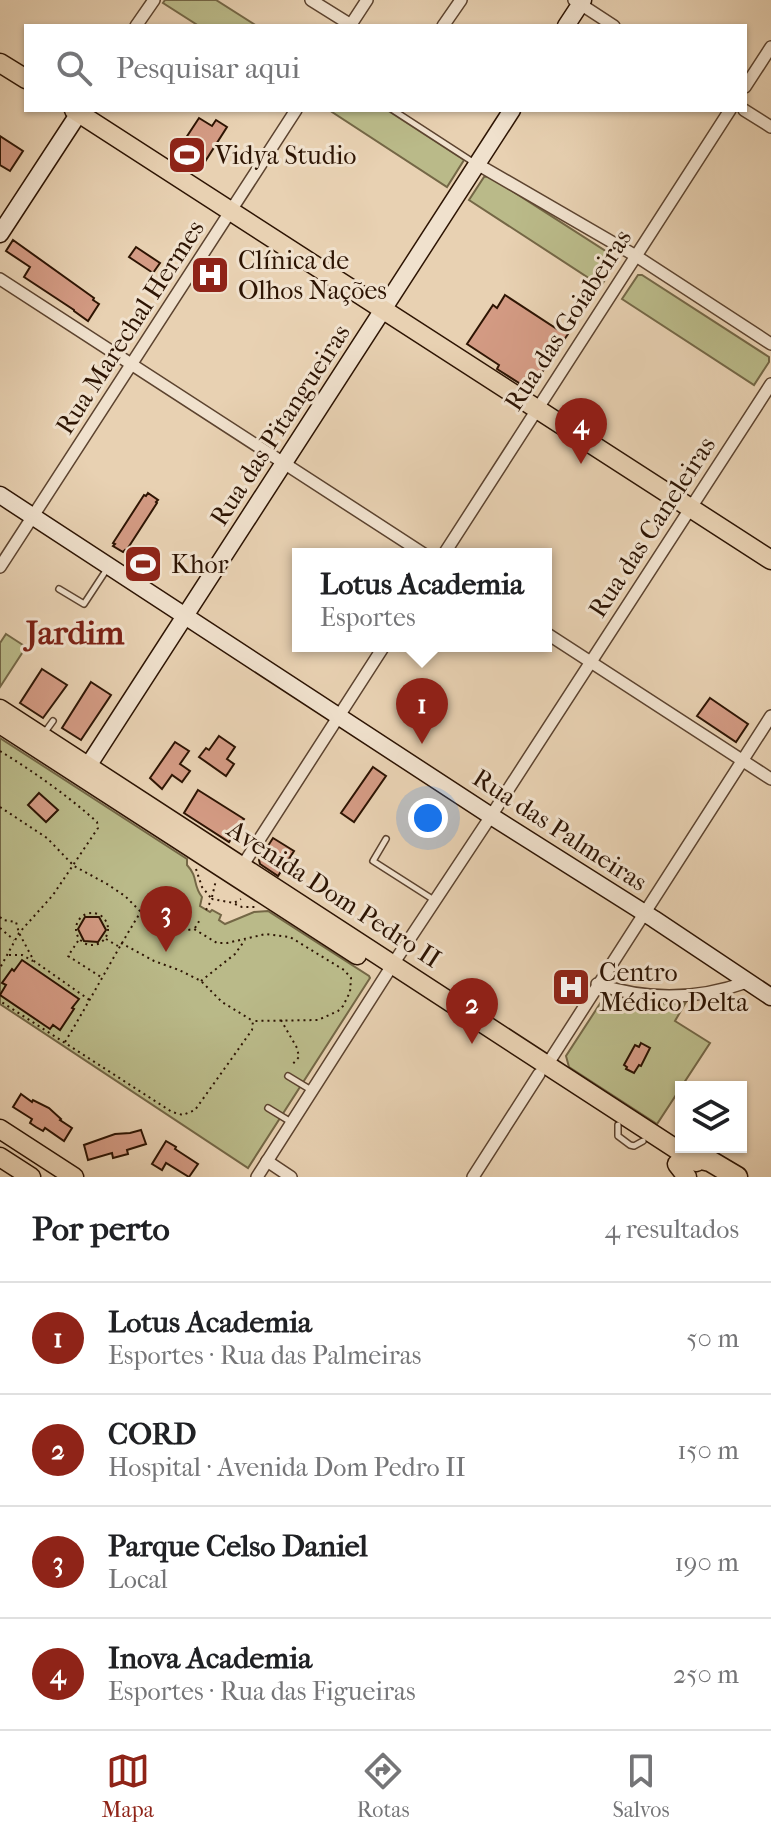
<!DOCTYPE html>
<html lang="pt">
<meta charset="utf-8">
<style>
body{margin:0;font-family:"IM FELL French Canon",serif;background:#f6f6f6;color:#202124}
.controls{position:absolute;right:24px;bottom:24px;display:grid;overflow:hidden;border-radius:0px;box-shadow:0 2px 6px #0004}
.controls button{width:72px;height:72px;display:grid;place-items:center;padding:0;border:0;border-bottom:2px solid #e0e0e0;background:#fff;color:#202124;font:40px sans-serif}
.you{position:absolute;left:428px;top:818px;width:28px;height:28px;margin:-20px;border:6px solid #fff;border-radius:50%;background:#1a73e8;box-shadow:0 0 0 12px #1a73e833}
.badge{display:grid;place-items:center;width:52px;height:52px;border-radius:50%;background:#8f2418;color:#fff;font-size:26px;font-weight:700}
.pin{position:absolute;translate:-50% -66px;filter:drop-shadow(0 2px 4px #0008)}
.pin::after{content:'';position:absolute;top:42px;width:28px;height:24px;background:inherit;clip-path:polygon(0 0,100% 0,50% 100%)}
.popup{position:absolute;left:292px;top:548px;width:260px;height:104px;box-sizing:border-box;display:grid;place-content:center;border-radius:0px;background:#fff;filter:drop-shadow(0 2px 6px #0005);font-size:26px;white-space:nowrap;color:#757577}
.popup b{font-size:30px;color:#202124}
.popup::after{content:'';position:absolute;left:50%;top:100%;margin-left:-16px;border:16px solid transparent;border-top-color:#fff}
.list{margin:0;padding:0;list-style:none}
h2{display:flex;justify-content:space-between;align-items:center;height:104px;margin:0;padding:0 32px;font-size:34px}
h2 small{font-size:26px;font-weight:400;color:#757577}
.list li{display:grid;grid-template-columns:52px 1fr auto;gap:24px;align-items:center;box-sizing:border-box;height:112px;padding:0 32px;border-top:2px solid #e0e0e0}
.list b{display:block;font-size:30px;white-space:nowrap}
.list p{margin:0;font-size:26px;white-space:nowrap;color:#757577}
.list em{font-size:26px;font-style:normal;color:#757577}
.icon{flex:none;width:44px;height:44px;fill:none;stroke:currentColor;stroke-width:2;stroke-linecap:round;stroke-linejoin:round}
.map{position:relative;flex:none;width:771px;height:1177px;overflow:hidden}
.search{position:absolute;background:#fff;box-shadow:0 2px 6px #0004;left:24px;right:24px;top:24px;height:88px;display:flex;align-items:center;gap:20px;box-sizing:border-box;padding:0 28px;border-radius:0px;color:#757577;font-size:30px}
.sheet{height:552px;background:#fff}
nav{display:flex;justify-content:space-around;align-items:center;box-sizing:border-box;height:112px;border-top:2px solid #e0e0e0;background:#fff;font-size:22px;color:#757577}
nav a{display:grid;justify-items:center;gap:4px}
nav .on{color:#8f2418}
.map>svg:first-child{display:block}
.green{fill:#baba89;stroke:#746746;stroke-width:2}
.building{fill:#d49b84;stroke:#2d1403;stroke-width:2}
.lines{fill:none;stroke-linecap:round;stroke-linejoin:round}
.lane-casing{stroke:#5c432f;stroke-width:8}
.street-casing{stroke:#5c432f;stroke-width:14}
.secondary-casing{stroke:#2d1403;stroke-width:19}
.primary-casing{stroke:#2d1403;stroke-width:21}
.highway-casing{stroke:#2d1403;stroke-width:23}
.path{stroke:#2d1403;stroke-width:2;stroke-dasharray:2 4;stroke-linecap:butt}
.lane{stroke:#f0e1cd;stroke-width:5}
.street{stroke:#f0e1cd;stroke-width:11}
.secondary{stroke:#f0e1cd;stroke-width:16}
.primary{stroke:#e8d1b2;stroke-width:18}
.highway{stroke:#e8d1b2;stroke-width:20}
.labels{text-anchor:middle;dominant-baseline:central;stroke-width:6;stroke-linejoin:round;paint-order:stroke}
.poi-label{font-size:26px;fill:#2d1403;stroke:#f0e1cd;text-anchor:start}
.street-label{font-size:26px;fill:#2d1403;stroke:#f0e1cd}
.district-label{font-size:34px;font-weight:bold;fill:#7a1f14;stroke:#f0e1cd}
</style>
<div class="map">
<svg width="771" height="1177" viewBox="0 0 771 1177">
<rect width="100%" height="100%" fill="#e8d1b2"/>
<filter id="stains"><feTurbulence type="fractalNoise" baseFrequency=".0025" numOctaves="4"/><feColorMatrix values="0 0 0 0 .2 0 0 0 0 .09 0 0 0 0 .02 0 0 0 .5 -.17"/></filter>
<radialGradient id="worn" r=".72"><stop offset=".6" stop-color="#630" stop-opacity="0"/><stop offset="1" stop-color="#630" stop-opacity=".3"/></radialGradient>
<!-- green -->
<g class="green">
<polygon points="165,0 216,0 257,26 199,26 163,3"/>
<polygon points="329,110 387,110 464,160 447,187"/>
<polygon points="489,176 615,257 616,262 601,286 469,200 484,177"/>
<polygon points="638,275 642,275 769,357 769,362 754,385 622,299"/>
<polygon points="6,634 26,647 0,687 0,643"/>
<path d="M0,738L187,859V865C199,878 192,884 202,897L200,906L210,912L212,910L221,915L219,920L225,924L254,912L268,911L369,976L370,978L248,1168L0,1004Z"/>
<polygon points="610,995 642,1001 671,1004 686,1002 675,1021 710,1043 657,1124 569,1067 566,1056 603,999"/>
</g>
<!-- building -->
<g class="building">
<polygon points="199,118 212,126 216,120 227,127 199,171 188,164 189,161 176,153"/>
<polygon points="0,136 23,151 10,171 0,165"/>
<polygon points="13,240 94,298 93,300 99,304 88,321 74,311 74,310 24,277 30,267 6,251"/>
<polygon points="136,247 160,263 153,273 129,257"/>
<polygon points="505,295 557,329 558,327 568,334 530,390 497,369 499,365 467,344 493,305 497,308"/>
<polygon points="148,493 158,500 156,502 157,503 126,551 125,550 123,552 113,546 115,544 113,543 144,495 146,496"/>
<polygon points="42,669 67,685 43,718 20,703"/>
<polygon points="91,682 111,695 81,740 62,728"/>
<polygon points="710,698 748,724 736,742 697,716"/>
<polygon points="219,736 235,747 227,759 234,764 226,776 199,757 206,748 209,750"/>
<polygon points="175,742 189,751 180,764 190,771 182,782 172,775 162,789 150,778"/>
<polygon points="373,767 386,776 354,822 341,813"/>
<polygon points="198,790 244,819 229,842 184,813"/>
<polygon points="39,793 58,810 46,822 28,805"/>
<polygon points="273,838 294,851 278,876 260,864 259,860"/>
<polygon points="85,917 99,917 106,930 98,942 84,941 78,929"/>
<polygon points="22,960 79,999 72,1008 74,1009 60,1030 53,1025 50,1029 0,995 6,985 2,983 12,969 14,971"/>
<polygon points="641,1043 650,1048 641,1066 639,1065 634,1073 626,1069 627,1067 624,1065 635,1045 639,1047"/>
<polygon points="21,1094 32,1102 33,1100 49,1108 61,1119 60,1120 72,1128 64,1141 45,1128 43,1131 36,1127 30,1123 32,1119 13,1107"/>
<polygon points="141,1130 146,1144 127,1150 128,1154 113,1158 112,1153 88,1160 84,1145 115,1134 130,1133"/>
<polygon points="166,1141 176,1147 175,1149 198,1164 189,1177 166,1163 162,1170 152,1164"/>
</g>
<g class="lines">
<!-- lane casing -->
<g class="lane-casing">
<g id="lane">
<polyline points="393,110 473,162"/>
<polyline points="59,589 84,604 107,569"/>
<polyline points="45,732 53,721"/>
<polyline points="386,839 373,861 434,900"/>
<polyline points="288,1076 311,1090"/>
<polyline points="268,1108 291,1122"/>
<polyline points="618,1125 618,1136 630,1145 634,1146 643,1141"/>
</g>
</g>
<!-- street casing -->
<g class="street-casing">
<g id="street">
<polyline points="311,0 351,25"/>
<polyline points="574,0 614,26"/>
<polyline points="136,26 154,0"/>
<polyline points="350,26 367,0"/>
<polyline points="443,26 461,0"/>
<polyline points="745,87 771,47"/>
<polyline points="744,110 771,127"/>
<polyline points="477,164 636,256 771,344"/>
<polyline points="0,279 424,554"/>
<polyline points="444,554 730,110"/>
<polyline points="0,567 296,110"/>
<polyline points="546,633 771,779"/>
<polyline points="239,871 384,646"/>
<path d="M597,984C648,1001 697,1000 747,982"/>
<polyline points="547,1065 771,716"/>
<polyline points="267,1161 291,1177"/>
<polyline points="257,1177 393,964 491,816 771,384"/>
<polyline points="473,1177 539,1074"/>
</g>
</g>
<!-- secondary casing -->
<g class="secondary-casing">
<g id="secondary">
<polyline points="566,26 583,0"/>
<polyline points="0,234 79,113"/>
<polyline points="0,495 491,816 654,919 771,997"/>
<polyline points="88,766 512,110"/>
</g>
</g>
<!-- primary casing -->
<g class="primary-casing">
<g id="primary">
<polyline points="0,63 26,79"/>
<polyline points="74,110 771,560"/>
<polyline points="0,709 696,1162"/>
<polyline points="0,724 357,955"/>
<polyline points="0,1129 74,1177"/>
<polyline points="0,1157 31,1177"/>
<polyline points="677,1164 687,1177"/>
</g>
</g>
<!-- highway casing -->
<g class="highway-casing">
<polyline id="highway" points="684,1155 710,1161 737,1177"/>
</g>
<!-- path -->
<g class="path">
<path d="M0,751C34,772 67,795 97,822L98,828L53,895L19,933L0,968"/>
<polyline points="0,807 47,838 74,866 107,884 125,896 141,912 176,923 188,930 194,929 217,943 227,943 266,934 290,937 344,970 351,978 350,992 343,1006 338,1011 318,1020 253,1021 252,1030 195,1110 183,1115 172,1112 0,1001"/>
<polyline points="196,869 202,887 211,898"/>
<polyline points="212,897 216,880"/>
<polyline points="235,904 242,907 256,907"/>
<polyline points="206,910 212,899 234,903 241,899"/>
<circle cx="92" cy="929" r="16"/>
<polyline points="0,917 3,920 16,922 19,933 34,961 91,1001"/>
<polyline points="0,928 14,940"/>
<polyline points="195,928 201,918"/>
<polyline points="106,939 118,946"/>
<polyline points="78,941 68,956 101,977"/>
<polyline points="121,943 154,961 179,970 201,981 222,1002 253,1021"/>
<polyline points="9,955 22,955 33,961"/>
<polyline points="201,981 235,954 245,940"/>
<polyline points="281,1020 297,1048 299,1057 291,1066"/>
<path d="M65,1042C91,999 114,955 140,913"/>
</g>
<!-- lane -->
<use href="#lane" class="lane"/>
<!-- street -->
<use href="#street" class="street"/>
<!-- secondary -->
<use href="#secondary" class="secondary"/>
<!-- primary -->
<use href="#primary" class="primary"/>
<!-- highway -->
<use href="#highway" class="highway"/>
</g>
<!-- icons -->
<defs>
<g id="stadium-square" transform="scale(2)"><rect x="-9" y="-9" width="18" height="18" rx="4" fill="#8f2418" stroke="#f0e1cd"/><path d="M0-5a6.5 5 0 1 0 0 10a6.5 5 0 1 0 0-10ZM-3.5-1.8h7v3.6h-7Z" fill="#fff"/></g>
<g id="hospital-square" transform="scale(2)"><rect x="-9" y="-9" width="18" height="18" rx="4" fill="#8f2418" stroke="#f0e1cd"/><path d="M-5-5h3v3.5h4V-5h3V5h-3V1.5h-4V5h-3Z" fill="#fff"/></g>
</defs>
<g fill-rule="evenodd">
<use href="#stadium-square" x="187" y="155"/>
<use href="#hospital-square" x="210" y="275"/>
<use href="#stadium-square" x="143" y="564"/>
<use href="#hospital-square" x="571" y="987"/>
</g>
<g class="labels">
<!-- poi labels -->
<g class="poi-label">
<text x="215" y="155">Vidya Studio</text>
<text x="238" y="260">Clínica de<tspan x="238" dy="30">Olhos Nações</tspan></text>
<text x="171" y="564">Khor</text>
<text x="599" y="972">Centro<tspan x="599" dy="30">Médico Delta</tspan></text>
</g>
<!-- street labels -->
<g class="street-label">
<text transform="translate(568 320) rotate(-57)">Rua das Goiabeiras</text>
<text transform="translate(130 327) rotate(-57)">Rua Marechal Hermes</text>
<text transform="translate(280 425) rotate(-57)">Rua das Pitangueiras</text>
<text transform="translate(652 527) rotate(-57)">Rua das Caneleiras</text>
<text transform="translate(560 830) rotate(33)">Rua das Palmeiras</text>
<text transform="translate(334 894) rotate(33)">Avenida Dom Pedro II</text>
</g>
<!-- district labels -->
<g class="district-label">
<text x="75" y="633">Jardim</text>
</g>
</g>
<rect width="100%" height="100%" filter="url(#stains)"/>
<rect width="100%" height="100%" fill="url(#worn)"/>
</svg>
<div class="controls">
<button><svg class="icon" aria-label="layers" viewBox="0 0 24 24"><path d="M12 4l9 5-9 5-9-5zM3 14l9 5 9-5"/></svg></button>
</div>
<div class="you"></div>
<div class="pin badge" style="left:422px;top:744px">1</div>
<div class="popup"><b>Lotus Academia</b>Esportes</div>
<div class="pin badge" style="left:472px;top:1044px">2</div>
<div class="pin badge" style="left:166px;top:952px">3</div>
<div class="pin badge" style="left:581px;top:464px">4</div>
<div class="search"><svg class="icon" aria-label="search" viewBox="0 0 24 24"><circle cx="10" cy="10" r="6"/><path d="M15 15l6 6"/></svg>Pesquisar aqui</div>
</div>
<section class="sheet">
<h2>Por perto<small>4 resultados</small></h2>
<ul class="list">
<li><span class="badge">1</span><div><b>Lotus Academia</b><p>Esportes · Rua das Palmeiras</p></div><em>50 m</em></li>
<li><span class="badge">2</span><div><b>CORD</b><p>Hospital · Avenida Dom Pedro II</p></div><em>150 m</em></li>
<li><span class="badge">3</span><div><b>Parque Celso Daniel</b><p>Local</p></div><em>190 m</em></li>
<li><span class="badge">4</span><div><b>Inova Academia</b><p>Esportes · Rua das Figueiras</p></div><em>250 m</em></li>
</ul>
</section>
<nav>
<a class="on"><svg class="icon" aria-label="map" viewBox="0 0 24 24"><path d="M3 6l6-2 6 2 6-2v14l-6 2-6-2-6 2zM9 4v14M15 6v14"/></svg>Mapa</a>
<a><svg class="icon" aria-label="directions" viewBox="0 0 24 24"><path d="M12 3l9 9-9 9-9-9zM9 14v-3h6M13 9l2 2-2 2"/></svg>Rotas</a>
<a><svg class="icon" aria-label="saved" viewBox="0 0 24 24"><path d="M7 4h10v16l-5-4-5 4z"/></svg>Salvos</a>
</nav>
